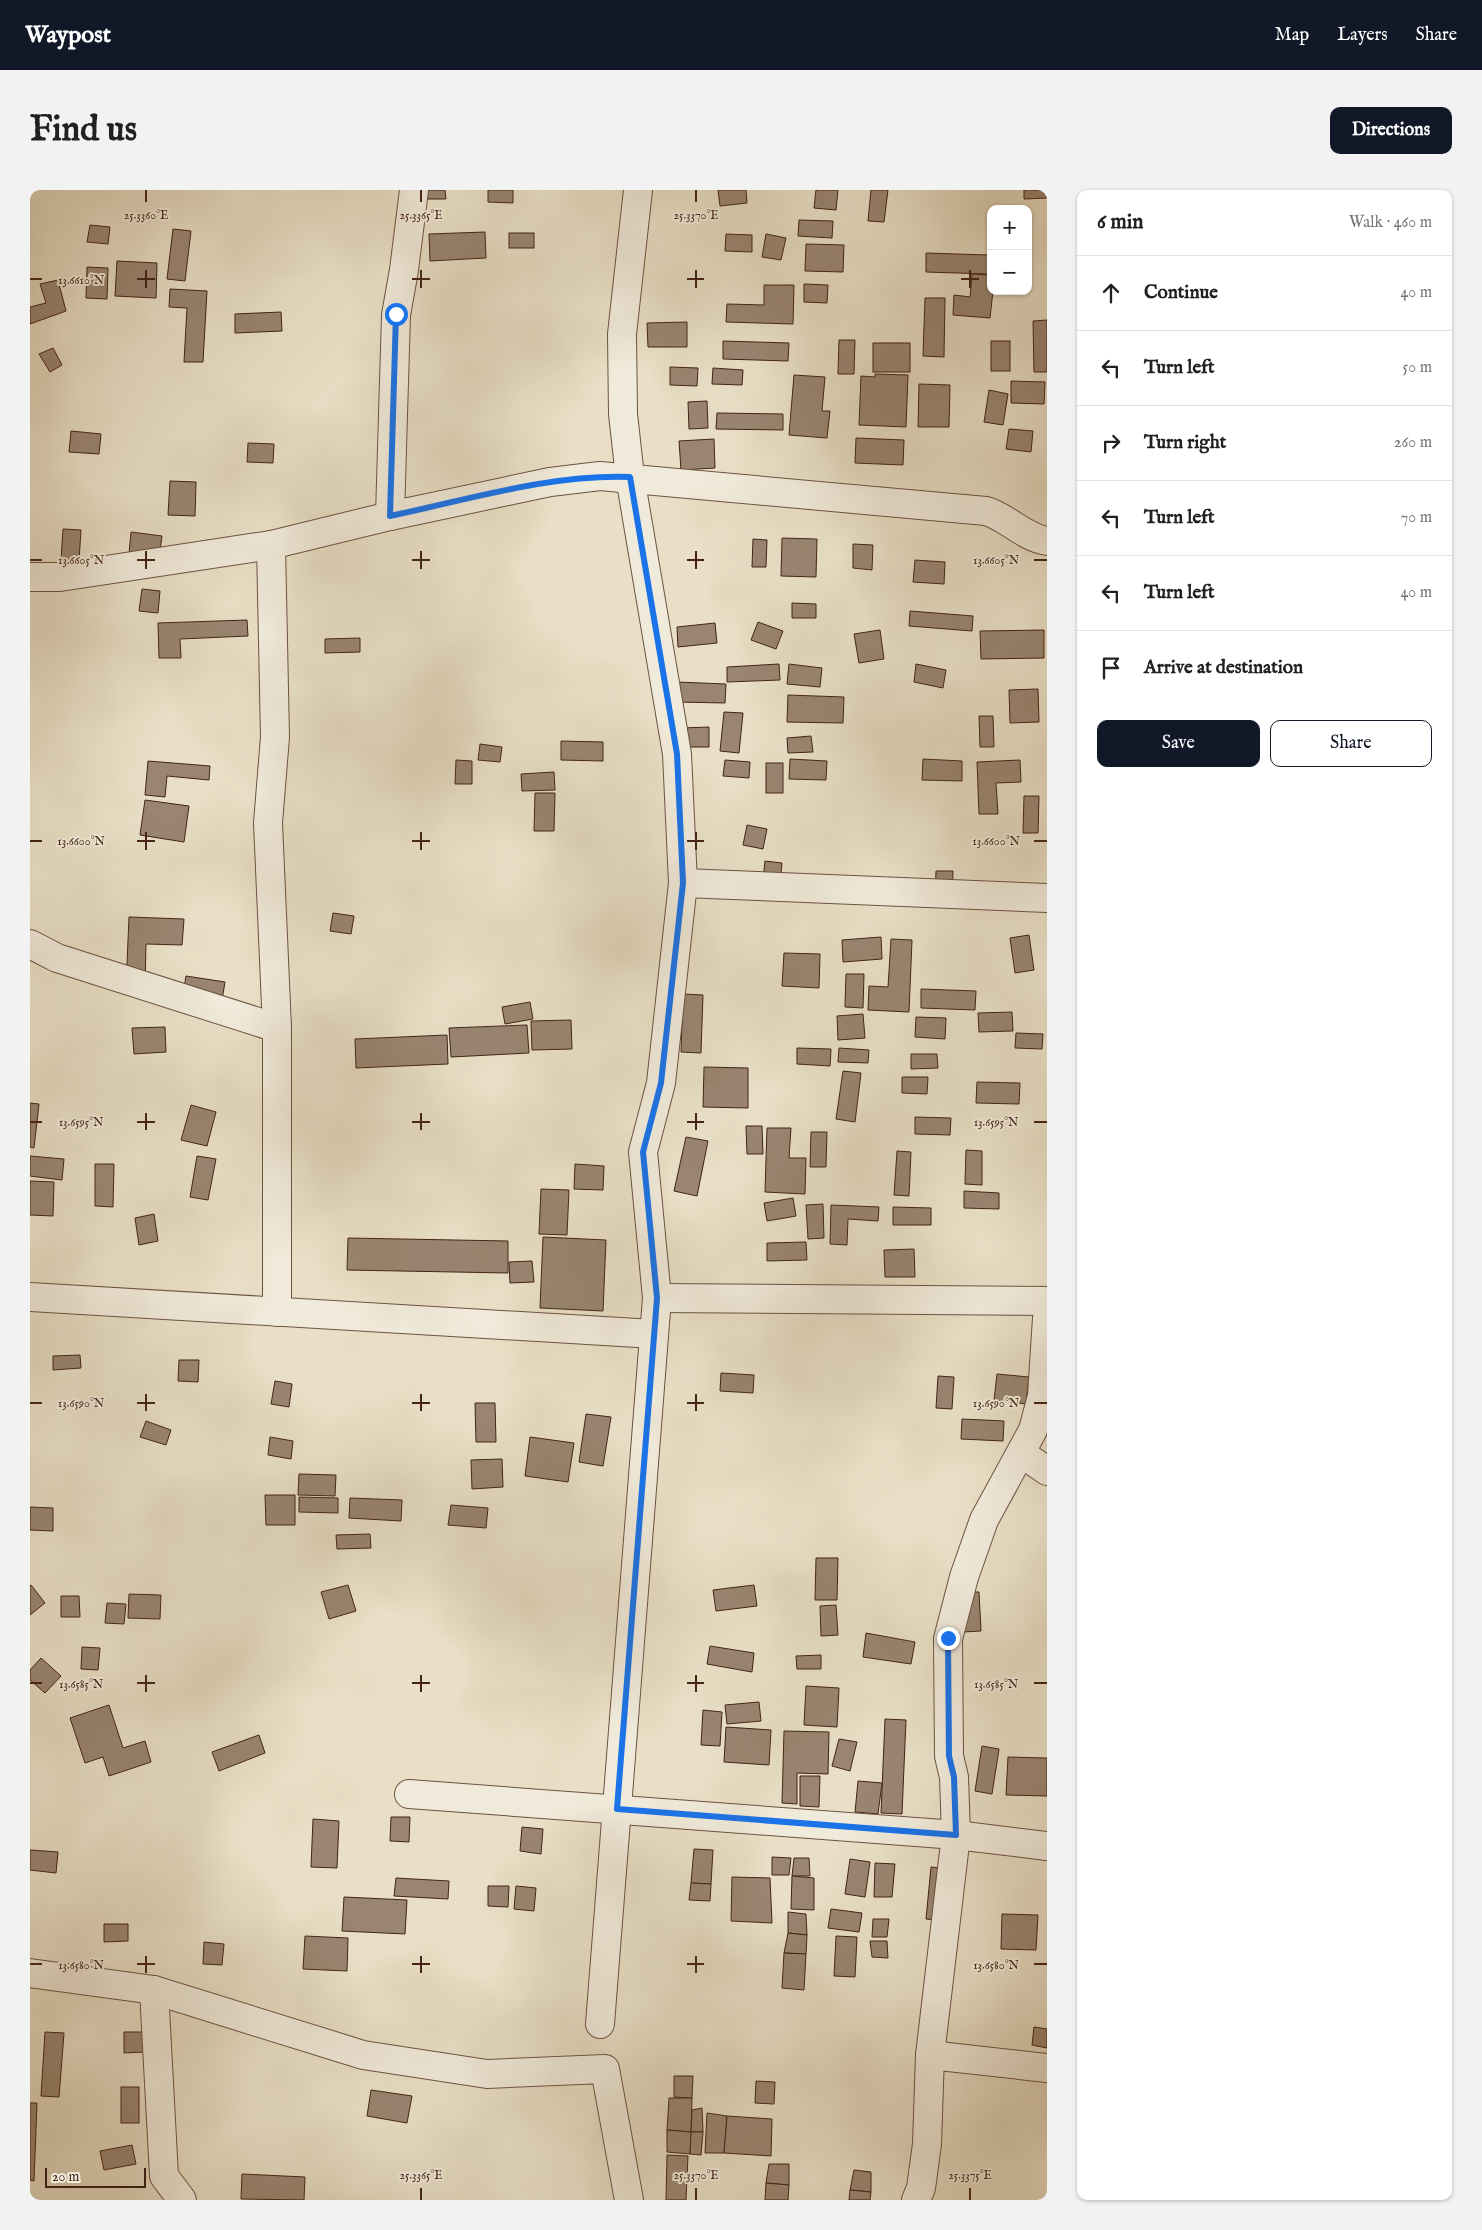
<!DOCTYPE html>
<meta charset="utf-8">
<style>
body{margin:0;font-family:"IM FELL English",serif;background:#f2f2f2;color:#202124}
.controls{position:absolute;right:15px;top:15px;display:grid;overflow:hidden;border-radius:10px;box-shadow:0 1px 4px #0004}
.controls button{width:45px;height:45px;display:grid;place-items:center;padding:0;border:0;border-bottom:1px solid #e0e0e0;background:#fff;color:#202124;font:25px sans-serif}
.scale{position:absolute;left:15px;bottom:12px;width:101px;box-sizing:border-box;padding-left:5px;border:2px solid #442315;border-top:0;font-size:14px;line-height:18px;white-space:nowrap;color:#442315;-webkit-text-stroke:4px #f0eada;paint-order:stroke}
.stop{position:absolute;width:15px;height:15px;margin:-11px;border:4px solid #1a73e8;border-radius:50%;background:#fff}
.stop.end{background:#1a73e8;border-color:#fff;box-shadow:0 1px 5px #0008}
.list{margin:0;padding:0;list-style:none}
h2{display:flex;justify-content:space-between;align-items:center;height:65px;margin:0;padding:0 20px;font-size:21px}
h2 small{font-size:16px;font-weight:400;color:#757577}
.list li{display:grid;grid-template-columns:32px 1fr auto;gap:15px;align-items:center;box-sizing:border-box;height:75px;padding:0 20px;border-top:1px solid #e0e0e0}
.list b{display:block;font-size:19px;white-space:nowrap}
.list em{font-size:16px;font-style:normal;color:#757577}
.actions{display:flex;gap:10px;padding:15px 20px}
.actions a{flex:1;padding:11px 0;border:1px solid #111827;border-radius:10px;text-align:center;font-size:18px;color:#111827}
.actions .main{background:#111827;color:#fff}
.icon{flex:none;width:28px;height:28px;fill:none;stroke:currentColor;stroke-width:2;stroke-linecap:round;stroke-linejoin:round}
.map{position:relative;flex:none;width:1017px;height:2010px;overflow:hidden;border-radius:10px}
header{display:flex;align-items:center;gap:30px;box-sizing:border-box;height:70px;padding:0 25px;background:#111827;color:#fff}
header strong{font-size:24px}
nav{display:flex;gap:28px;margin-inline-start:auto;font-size:18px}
.intro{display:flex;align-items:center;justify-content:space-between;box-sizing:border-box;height:120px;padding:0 30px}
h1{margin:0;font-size:35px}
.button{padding:12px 22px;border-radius:10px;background:#111827;color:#fff;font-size:18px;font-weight:700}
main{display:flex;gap:30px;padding:0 30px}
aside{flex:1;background:#fff;border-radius:10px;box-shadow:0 1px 4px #0004}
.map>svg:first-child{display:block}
.building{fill:#998571;stroke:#442315}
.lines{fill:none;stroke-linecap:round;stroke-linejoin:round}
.minor-casing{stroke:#6d5241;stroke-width:30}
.minor{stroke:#f0eada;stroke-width:28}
.route{stroke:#1a73e8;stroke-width:6}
.ticks{fill:none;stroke:#442315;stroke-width:2}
.ticks-label{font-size:12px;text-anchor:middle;fill:#442315;stroke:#f0eada;stroke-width:4;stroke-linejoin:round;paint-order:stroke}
</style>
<header>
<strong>Waypost</strong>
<nav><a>Map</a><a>Layers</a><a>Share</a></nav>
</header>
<div class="intro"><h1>Find us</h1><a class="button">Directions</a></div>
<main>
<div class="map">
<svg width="1017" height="2010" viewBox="0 0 1017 2010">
<rect width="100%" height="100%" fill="#e8dfc6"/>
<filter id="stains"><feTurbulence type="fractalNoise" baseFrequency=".004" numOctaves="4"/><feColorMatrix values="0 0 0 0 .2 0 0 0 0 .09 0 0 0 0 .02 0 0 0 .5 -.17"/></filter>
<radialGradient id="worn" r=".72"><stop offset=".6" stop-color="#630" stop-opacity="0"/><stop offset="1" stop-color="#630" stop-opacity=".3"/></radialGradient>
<!-- building -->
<g class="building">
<polygon points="393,0 415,0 416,9 394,9"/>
<polygon points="458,0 483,0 483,13 458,12"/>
<polygon points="688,0 716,0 717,13 690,16"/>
<polygon points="786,0 808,0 806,20 784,18"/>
<polygon points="841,0 858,0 854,32 838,31"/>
<polygon points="994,0 1017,0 1017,8 994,9"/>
<polygon points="769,30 803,31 802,48 768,46"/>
<polygon points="60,35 80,37 78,54 57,52"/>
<polygon points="143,39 161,41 155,91 137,89"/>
<polygon points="455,42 456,68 400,71 399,44"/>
<rect x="479" y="43" width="25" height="15"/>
<polygon points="696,44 722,45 722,62 695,61"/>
<polygon points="736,44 756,48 751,70 732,67"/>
<polygon points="776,54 814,55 813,82 775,81"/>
<polygon points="896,63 958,65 958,84 896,82"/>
<polygon points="87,71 127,73 126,108 85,106"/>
<polygon points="57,77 78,78 77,109 56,108"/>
<polygon points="942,84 961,85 961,101 963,101 960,128 923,125 924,105 940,107"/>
<polygon points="28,90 36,121 0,134 0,117 16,113 10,94"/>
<polygon points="774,94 798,95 797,113 774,112"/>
<polygon points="734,95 764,95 763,134 696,132 697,114 734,115"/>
<polygon points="140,99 177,101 173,172 154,172 157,118 139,117"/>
<polygon points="895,108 915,108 914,167 893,166"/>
<polygon points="251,122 252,141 205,143 205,124"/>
<polygon points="1017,130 1017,182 1004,182 1003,131"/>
<polygon points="657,132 657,157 618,157 617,133"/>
<polygon points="809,150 825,150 824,184 808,184"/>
<polygon points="693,151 759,153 758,171 693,169"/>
<rect x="961" y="151" width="19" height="30"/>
<rect x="843" y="153" width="37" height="29"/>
<polygon points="23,158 32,175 20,182 9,164"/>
<polygon points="640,177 668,178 667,196 640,195"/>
<polygon points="683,178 713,180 712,195 682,194"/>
<polygon points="845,184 878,185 876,237 829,235 831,186 845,187"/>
<polygon points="764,185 795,187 792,221 800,221 797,248 759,245"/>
<polygon points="981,191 1015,192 1014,214 981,213"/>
<polygon points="889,194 920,195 919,237 888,237"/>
<polygon points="959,200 978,204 973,235 954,232"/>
<polygon points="677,211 678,238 659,239 658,212"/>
<polygon points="687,223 753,224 753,240 686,239"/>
<polygon points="979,239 1003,241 1001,262 976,259"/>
<polygon points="41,241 71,244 69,264 39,262"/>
<polygon points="826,248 874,250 873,275 825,273"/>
<polygon points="684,249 685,278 651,280 649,251"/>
<polygon points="218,253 244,254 243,273 217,272"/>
<polygon points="140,291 166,292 165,326 138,325"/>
<polygon points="33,339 51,340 48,386 30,385"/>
<polygon points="101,342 132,346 129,368 99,364"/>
<polygon points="752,348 787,349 786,387 751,386"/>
<polygon points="723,349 737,350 736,377 722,377"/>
<polygon points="823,354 843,355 842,380 823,378"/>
<polygon points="885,370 915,372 914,394 883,392"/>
<polygon points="112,399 130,401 128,423 109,421"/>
<polygon points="762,413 786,414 786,428 762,428"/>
<polygon points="880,421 943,426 942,441 879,436"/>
<polygon points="217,430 218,446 150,449 151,468 129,468 128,433"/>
<polygon points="728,432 753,441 746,459 721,450"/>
<polygon points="685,433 687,453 648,457 647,437"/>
<polygon points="850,440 854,469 829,473 824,444"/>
<polygon points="1014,440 1014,468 951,469 950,441"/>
<polygon points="330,448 330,462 295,463 295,449"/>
<polygon points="749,474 750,490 697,492 697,477"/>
<polygon points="759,474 792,478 790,497 757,494"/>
<polygon points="886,474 916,480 913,498 884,492"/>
<polygon points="647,492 696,494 695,513 647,512"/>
<polygon points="1008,499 1009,532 980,533 979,500"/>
<polygon points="758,505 814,507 813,533 757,532"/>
<polygon points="694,522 713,523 709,563 690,561"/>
<polygon points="949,526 963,526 964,557 950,557"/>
<polygon points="679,537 679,557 651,557 651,538"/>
<polygon points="781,546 783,562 758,563 757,548"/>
<polygon points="531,551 573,552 573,571 531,570"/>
<polygon points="450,554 472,557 470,572 448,570"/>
<polygon points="760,569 797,571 796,590 759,589"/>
<polygon points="893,569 932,571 932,591 892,590"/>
<polygon points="426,570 442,571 442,594 425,594"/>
<polygon points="695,570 720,572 719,588 693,586"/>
<polygon points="990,570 991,592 966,593 968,624 949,624 947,572"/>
<polygon points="118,571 180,576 179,590 137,586 135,607 115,605"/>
<rect x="736" y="573" width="17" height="30"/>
<polygon points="524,582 525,600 492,601 491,584"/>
<polygon points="505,603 525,603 524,641 504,641"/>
<polygon points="994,606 1009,606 1008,643 993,643"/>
<polygon points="115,610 159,616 154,652 110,645"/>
<polygon points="717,635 737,639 733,659 713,655"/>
<polygon points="735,671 752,673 750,694 733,691"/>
<polygon points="906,681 923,681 922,713 905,713"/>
<polygon points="303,723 324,726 321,744 300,741"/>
<polygon points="99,727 154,729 152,755 116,754 115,797 96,797"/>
<polygon points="999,745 1004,780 985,783 980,748"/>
<polygon points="851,747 852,769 813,772 812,750"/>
<polygon points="861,749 882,750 879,822 838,820 839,796 858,797"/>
<polygon points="754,763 790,764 789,798 752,796"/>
<polygon points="816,784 834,784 833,818 815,817"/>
<polygon points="156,786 195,792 192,810 153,804"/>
<polygon points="891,799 946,801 945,820 891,818"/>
<polygon points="653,804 673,805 671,863 651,862"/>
<polygon points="500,812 503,829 475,834 472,817"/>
<polygon points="982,822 983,841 949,842 948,823"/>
<polygon points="833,824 835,848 808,850 807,826"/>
<polygon points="886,827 916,828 915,849 885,847"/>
<polygon points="541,830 542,859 502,860 501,831"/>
<polygon points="497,835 499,863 421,867 419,838"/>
<polygon points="135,837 136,862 104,864 102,838"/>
<polygon points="986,843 1013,844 1012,859 985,858"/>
<polygon points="417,845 418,874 326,878 325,849"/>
<polygon points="767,858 801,859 800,876 767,874"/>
<polygon points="809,858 839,860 838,873 808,872"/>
<polygon points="881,864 907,864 908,878 881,879"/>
<polygon points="674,877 718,878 718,918 673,917"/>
<polygon points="813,881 831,883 825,932 806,929"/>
<polygon points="872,887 898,887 897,904 872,903"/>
<polygon points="947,892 990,893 989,914 946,913"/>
<polygon points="0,913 9,914 4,958 0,957"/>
<polygon points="161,915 186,922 177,956 151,950"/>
<polygon points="885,927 921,928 920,945 885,944"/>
<polygon points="716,936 732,936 733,964 717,964"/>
<polygon points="737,938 761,938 759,968 776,968 775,1004 735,1002"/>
<polygon points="781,942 797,942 796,977 780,977"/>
<polygon points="656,947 678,951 667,1006 644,1001"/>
<polygon points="936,960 952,961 952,995 935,994"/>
<polygon points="867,961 881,962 879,1006 864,1005"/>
<polygon points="0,966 34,969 32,990 0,986"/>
<polygon points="167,966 186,969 178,1010 160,1007"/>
<polygon points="65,974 84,974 83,1017 65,1016"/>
<polygon points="545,974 574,976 573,1000 544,999"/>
<polygon points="0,991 24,992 23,1026 0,1025"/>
<polygon points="511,999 539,1000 537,1045 509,1044"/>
<polygon points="934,1001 969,1003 969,1019 934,1018"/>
<polygon points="763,1008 766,1026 737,1031 734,1013"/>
<polygon points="793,1014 794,1048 778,1049 776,1015"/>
<polygon points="801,1015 849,1017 848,1031 818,1029 817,1055 800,1054"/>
<polygon points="863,1017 901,1018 901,1035 863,1035"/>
<polygon points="124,1024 128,1051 109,1055 105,1028"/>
<polygon points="513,1047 576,1050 573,1121 510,1118"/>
<polygon points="318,1048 478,1051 478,1083 317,1080"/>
<polygon points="776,1052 777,1070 737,1071 737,1053"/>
<polygon points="884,1059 885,1087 855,1087 854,1060"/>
<polygon points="502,1071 504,1092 480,1093 479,1072"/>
<polygon points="50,1165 51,1178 23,1180 23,1166"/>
<polygon points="149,1170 169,1170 168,1192 148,1191"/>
<polygon points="691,1183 724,1185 723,1203 690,1201"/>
<polygon points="967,1184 999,1187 996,1214 964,1210"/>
<polygon points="908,1186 924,1187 922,1219 906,1218"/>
<polygon points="245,1191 262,1194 259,1217 241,1214"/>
<polygon points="445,1213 465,1213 466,1252 446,1252"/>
<polygon points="556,1224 581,1227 573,1276 549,1272"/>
<polygon points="932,1229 974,1231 973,1251 931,1249"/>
<polygon points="116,1231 141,1240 136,1255 110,1247"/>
<polygon points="240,1247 263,1251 261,1269 238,1265"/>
<polygon points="500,1247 544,1253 538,1292 495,1286"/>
<polygon points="472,1269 473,1297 442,1299 441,1270"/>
<polygon points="269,1284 306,1285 305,1306 268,1305"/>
<polygon points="235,1305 265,1305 265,1335 236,1335"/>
<polygon points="269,1307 308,1308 308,1323 269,1322"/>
<polygon points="320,1308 372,1310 371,1331 319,1328"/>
<polygon points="421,1315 458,1318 456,1338 418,1335"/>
<polygon points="0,1317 23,1318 23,1341 0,1340"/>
<polygon points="340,1344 341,1358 307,1359 306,1345"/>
<polygon points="786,1368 808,1368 807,1410 785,1410"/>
<polygon points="1,1395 15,1413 0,1425 0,1396"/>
<polygon points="318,1395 326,1421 299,1429 291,1402"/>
<polygon points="724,1395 727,1416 686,1421 683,1400"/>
<polygon points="931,1402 949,1402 951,1441 933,1442"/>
<polygon points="99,1404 131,1405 130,1429 98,1428"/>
<polygon points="31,1406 49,1406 50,1427 31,1427"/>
<polygon points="77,1413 96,1414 94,1434 75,1433"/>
<polygon points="806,1415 808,1445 791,1446 790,1416"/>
<polygon points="836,1443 885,1452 881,1474 833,1467"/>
<polygon points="680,1456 724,1463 722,1482 677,1474"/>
<polygon points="52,1457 70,1458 68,1480 51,1479"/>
<polygon points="791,1465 791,1479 767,1479 766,1466"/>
<polygon points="11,1468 31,1486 15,1503 0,1490 0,1480"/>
<polygon points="776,1496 809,1498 807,1537 774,1535"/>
<polygon points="729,1512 731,1531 697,1534 695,1515"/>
<polygon points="79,1515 93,1558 115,1551 121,1572 79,1586 73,1567 55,1573 40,1528"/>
<polygon points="673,1520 692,1522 690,1556 671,1555"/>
<polygon points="855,1529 876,1530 872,1624 851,1623"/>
<polygon points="696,1537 741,1540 739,1575 694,1572"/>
<polygon points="754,1541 799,1542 798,1584 767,1583 767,1614 752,1613"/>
<polygon points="229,1545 235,1563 189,1581 182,1562"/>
<polygon points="809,1549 827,1552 820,1581 802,1576"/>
<polygon points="952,1556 969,1559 962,1604 945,1601"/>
<polygon points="978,1567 1017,1568 1017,1606 976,1605"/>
<polygon points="770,1586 790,1586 789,1617 770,1616"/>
<polygon points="828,1591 852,1593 848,1624 825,1622"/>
<polygon points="361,1627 380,1627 379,1652 360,1651"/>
<polygon points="283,1629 309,1631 307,1678 281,1677"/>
<polygon points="492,1637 513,1639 511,1664 490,1661"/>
<polygon points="664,1659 683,1660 681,1694 661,1693"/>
<polygon points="0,1660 28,1662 26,1683 0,1680"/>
<polygon points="742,1667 761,1668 759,1685 742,1685"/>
<polygon points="764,1668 779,1668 780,1686 762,1686"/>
<polygon points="820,1669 840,1672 835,1707 815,1704"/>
<polygon points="845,1673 865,1674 862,1707 844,1707"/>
<polygon points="901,1677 920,1679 915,1731 896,1729"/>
<polygon points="762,1686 784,1688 784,1720 761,1719"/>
<polygon points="702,1687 740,1688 742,1733 701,1731"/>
<polygon points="366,1688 419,1691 418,1709 364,1706"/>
<polygon points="661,1693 681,1694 680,1711 659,1710"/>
<polygon points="458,1696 479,1696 478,1717 458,1716"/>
<polygon points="486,1696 506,1698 504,1721 484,1719"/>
<polygon points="314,1707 377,1710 375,1744 312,1741"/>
<polygon points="801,1719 832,1723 829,1742 798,1738"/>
<polygon points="758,1722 776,1724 777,1745 758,1743"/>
<polygon points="972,1724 1008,1725 1006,1760 971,1759"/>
<polygon points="843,1729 859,1729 857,1747 842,1747"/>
<polygon points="74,1734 98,1734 98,1751 74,1752"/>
<polygon points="758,1743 777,1745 776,1764 754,1763"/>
<polygon points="275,1746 318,1748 317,1781 273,1779"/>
<polygon points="806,1746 827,1747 825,1787 804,1786"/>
<polygon points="840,1751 857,1751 858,1768 842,1767"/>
<polygon points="174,1752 194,1754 192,1775 173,1774"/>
<polygon points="754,1763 776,1764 774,1800 752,1798"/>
<polygon points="1004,1837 1017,1839 1017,1858 1002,1855"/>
<polygon points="15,1842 34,1843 29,1907 11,1906"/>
<polygon points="94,1842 114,1842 115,1862 94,1863"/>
<polygon points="644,1886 663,1886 662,1908 644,1907"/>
<polygon points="726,1891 745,1892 744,1914 725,1913"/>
<rect x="91" y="1897" width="18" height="36"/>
<polygon points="341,1900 382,1906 377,1933 337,1926"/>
<polygon points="639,1908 662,1908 661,1942 637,1940"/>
<polygon points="0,1913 7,1913 4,1991 0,1990"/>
<polygon points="672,1918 673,1942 661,1942 662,1920"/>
<polygon points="677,1923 697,1926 694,1963 675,1963"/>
<polygon points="697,1926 742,1929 741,1966 694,1963"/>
<polygon points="637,1940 661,1942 660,1964 637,1962"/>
<polygon points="661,1942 673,1942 671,1965 660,1964"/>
<polygon points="102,1955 106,1974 74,1980 70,1961"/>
<polygon points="637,1965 658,1966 656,2010 636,2010"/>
<polygon points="739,1974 759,1974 759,1995 736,1993"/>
<polygon points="824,1980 841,1982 841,2002 820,2000"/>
<polygon points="212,1984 275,1987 274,2010 211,2009"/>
<polygon points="736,1993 759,1995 758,2010 735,2010"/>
<polygon points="820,2000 841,2002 840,2010 819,2010"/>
</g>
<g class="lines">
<!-- minor casing -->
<g class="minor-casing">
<g id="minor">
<polyline points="360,326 366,125 374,80 384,0"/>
<polyline points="241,355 245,547 238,633 247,838 247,1122"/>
<path d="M0,387H30L241,355L360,326L520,292L570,286L956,321C977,327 995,348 1017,351"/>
<polyline points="653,693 1017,708"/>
<polyline points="0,754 27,768 247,838"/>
<polyline points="0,1107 624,1144"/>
<polyline points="627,1108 1017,1111"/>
<polyline points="991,1263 1017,1281"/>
<polyline points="379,1604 926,1645 1017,1656"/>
<polyline points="0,1783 124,1800 333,1865 457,1884 575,1879 599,2010"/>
<polyline points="124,1800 134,1986 152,2010"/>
<polyline points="570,1834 627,1108 613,962 631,893 653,693 647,564 600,287 593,224 592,144 608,0"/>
<polyline points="900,1865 1017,1878"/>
<polyline points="886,2010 891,1998 897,1954 900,1865 926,1645 924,1587 919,1566 918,1449 934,1387 954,1330 1003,1240 1012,1206 1017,1128"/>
</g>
</g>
<!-- minor -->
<use href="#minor" class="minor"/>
</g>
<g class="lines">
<!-- route -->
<path class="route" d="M366,124L360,326C437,310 520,284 600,287L647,564L653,693L631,893L613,962L627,1108L587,1619L926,1645L924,1587L919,1566L918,1448"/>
</g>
<!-- ticks -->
<path class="ticks" d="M116,0V12M391,0V12M666,0V12M116,80V98M391,80V98M666,80V98M940,80V98M0,89H12M107,89H125M382,89H400M657,89H674M931,89H949M116,361V379M391,361V379M666,361V379M0,370H12M107,370H125M382,370H400M657,370H674M1004,370H1017M116,642V660M391,642V660M666,642V660M0,651H12M107,651H125M382,651H400M657,651H674M1004,651H1017M116,923V940M391,923V940M666,923V940M0,932H12M107,932H125M382,932H400M657,932H674M1004,932H1017M116,1204V1221M391,1204V1221M666,1204V1221M0,1213H12M107,1213H125M382,1213H400M657,1213H674M1004,1213H1017M116,1485V1502M391,1485V1502M666,1485V1502M0,1493H12M107,1493H125M382,1493H400M657,1493H674M1004,1493H1017M116,1766V1783M391,1766V1783M666,1766V1783M0,1774H12M107,1774H125M382,1774H400M657,1774H674M1004,1774H1017M391,1998V2010M666,1998V2010M940,1998V2010"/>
<g class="ticks-label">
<text x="116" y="29">25.3360°E</text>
<text x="391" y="29">25.3365°E</text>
<text x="666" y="29">25.3370°E</text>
<text x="51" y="94">13.6610°N</text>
<text x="51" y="374">13.6605°N</text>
<text x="966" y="374">13.6605°N</text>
<text x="51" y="655">13.6600°N</text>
<text x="966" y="655">13.6600°N</text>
<text x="51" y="936">13.6595°N</text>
<text x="966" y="936">13.6595°N</text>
<text x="51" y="1217">13.6590°N</text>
<text x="966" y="1217">13.6590°N</text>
<text x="51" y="1498">13.6585°N</text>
<text x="966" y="1498">13.6585°N</text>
<text x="51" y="1779">13.6580°N</text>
<text x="966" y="1779">13.6580°N</text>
<text x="391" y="1989">25.3365°E</text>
<text x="666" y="1989">25.3370°E</text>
<text x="940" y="1989">25.3375°E</text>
</g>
<rect width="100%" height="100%" filter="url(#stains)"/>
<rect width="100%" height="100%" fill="url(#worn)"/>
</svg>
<div class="controls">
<button>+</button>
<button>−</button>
</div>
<div class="scale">20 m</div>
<div class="stop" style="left:366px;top:124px"></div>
<div class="stop end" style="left:918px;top:1448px"></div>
</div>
<aside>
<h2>6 min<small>Walk · 460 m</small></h2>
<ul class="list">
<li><svg class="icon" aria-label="ahead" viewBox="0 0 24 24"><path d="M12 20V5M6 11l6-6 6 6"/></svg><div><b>Continue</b></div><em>40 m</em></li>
<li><svg class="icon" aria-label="left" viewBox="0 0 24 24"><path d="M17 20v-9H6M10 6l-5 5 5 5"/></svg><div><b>Turn left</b></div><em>50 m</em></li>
<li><svg class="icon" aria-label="right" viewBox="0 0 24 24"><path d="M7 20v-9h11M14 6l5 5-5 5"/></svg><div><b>Turn right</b></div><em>260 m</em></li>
<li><svg class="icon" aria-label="left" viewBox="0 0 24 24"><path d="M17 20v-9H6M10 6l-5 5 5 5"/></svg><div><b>Turn left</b></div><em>70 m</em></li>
<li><svg class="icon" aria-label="left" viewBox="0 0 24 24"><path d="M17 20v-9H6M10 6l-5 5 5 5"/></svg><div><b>Turn left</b></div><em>40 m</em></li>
<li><svg class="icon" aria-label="arrive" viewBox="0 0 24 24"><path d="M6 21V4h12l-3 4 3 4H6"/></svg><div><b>Arrive at destination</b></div></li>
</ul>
<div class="actions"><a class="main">Save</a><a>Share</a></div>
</aside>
</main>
